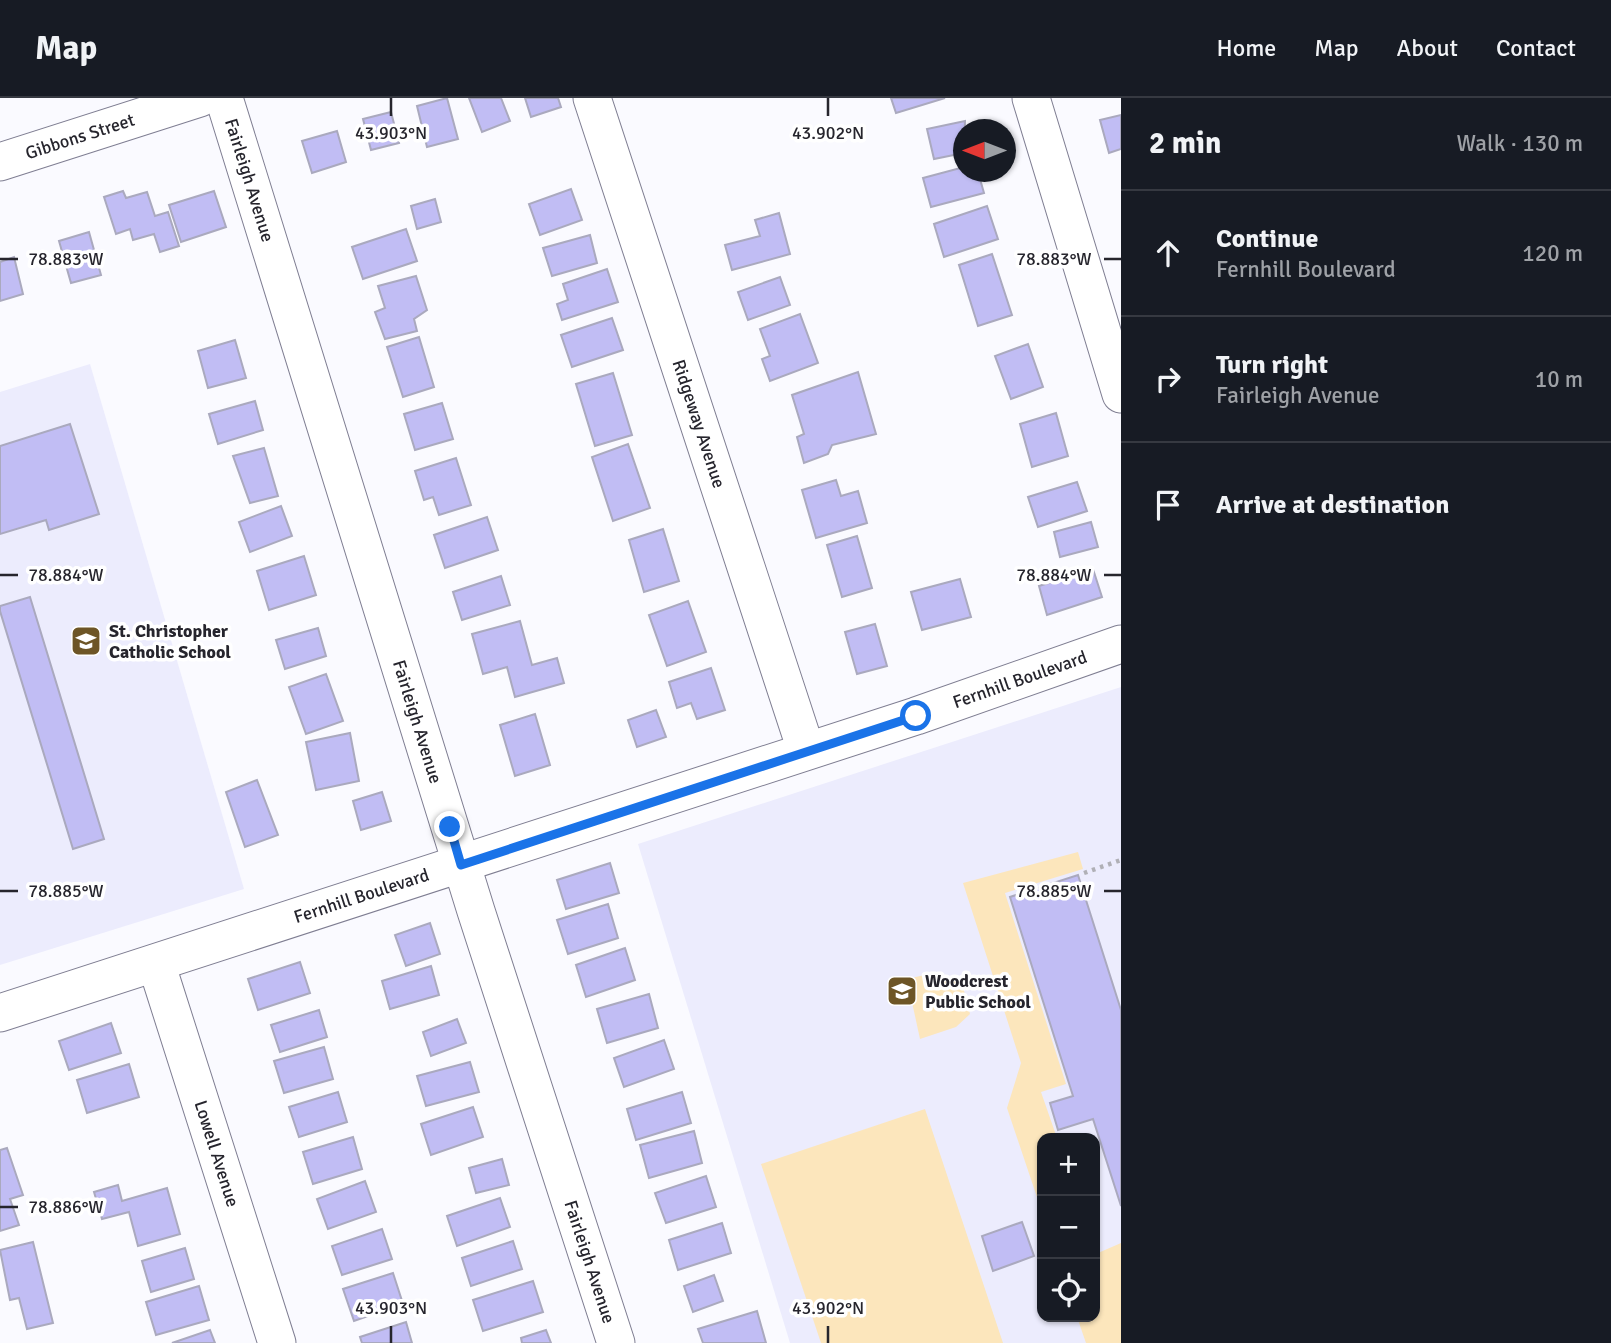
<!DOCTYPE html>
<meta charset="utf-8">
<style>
body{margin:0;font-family:Signika,sans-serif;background:#20242c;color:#f1f3f6}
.controls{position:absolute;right:21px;bottom:21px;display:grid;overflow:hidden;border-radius:14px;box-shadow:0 2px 5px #0004}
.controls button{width:63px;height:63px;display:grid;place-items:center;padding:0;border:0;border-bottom:2px solid #363941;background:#171b24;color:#f1f3f6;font:35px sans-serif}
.compass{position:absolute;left:953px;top:21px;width:63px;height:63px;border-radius:50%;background:#171b24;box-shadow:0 2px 5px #0004;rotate:270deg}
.stop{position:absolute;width:21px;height:21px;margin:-16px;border:5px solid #1a73e8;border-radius:50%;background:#fff}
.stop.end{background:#1a73e8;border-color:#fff;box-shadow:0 2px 7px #0008}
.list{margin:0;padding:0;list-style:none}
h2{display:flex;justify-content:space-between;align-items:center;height:91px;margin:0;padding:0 28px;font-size:30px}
h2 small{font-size:23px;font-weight:400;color:#9ea1a6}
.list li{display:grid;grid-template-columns:46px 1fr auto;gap:21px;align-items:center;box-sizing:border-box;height:126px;padding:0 28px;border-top:2px solid #363941}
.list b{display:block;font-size:26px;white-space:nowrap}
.list p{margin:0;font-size:23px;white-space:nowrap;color:#9ea1a6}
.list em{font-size:23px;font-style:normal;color:#9ea1a6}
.icon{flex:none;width:38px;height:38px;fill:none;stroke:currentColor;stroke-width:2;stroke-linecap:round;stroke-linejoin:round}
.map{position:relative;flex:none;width:1121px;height:1245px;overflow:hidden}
header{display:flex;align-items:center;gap:42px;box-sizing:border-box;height:98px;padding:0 35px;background:#171b24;border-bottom:2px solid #363941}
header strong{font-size:33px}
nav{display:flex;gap:38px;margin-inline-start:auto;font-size:24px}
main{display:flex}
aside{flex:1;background:#171b24}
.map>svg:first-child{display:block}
.built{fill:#ececfd;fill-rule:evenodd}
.green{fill:#fce6bc}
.building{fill:#c1bdf4;stroke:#aaa9be;stroke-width:2}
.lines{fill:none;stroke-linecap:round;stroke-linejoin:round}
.minor-casing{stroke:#7f7e92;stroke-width:39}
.path{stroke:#b0b0b6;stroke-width:4.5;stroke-dasharray:3.5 5;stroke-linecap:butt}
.minor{stroke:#fff;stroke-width:37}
.route{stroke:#1a73e8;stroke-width:9}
.ticks{fill:none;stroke:#26252d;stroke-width:2.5}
.labels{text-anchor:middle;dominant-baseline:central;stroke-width:7;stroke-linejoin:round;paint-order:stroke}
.street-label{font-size:18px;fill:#26252d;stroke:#fff}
.poi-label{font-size:18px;font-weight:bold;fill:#26252d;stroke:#fff;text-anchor:start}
.ticks-label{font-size:18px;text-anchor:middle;fill:#26252d;stroke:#fff;stroke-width:7;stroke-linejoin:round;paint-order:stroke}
</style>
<header>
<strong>Map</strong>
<nav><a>Home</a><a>Map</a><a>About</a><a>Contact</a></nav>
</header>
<main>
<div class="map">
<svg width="1121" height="1245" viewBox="0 0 1121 1245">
<rect width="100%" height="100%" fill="#fafaff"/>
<!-- built -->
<g class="built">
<polygon points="90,266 244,791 0,867 0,294"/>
<path d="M1121,589V1245H790L638,746ZM1042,1040H1095V1219H1042Z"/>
</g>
<!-- green -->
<g class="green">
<polygon points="1078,754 1083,771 1005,795 1066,986 1041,994 1057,1040 1042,1040 1042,1114 1007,1010 1021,965 963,785"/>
<polygon points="929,876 962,885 970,916 956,929 920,941 907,881"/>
<polygon points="925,1011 1003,1245 821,1245 761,1066"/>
<polygon points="1121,1145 1121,1245 1086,1245 1077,1219 1095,1219 1095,1146 1098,1155"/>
</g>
<!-- building -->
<g class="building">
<polygon points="447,0 458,41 427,49 417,8"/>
<polygon points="469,0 501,0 510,23 482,34"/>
<polygon points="525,0 558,0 561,9 531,19"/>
<polygon points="891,0 945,0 896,15"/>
<polygon points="391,14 399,45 371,52 363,21"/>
<polygon points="1121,17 1121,51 1109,55 1100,22"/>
<polygon points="965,23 964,55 934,61 927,31"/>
<polygon points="337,33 346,64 312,75 302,43"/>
<polygon points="964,69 964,74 978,74 984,95 931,109 923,80"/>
<polygon points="571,91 582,122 540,137 529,106"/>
<polygon points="123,93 126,100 147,94 155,118 168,114 179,148 160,154 154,136 133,142 130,131 116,136 104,99"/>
<polygon points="214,93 226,129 181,144 169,107"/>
<polygon points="435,101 441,124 417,131 411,108"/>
<polygon points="987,108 998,141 944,159 934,126"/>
<polygon points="779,115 790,156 732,172 725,147 760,138 755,122"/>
<polygon points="406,131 417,163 363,181 352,149"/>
<polygon points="89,134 101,177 71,185 59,143"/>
<polygon points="590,137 597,165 552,178 543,150"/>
<polygon points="992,156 1012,217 978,228 959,167"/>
<polygon points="14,159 23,196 0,203 0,164"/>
<polygon points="607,171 618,204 562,222 557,206 568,202 563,186"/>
<polygon points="416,178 427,212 414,221 417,233 385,241 375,214 385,210 378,188"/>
<polygon points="780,179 790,207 748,222 738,194"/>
<polygon points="800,216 818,265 770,283 762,261 770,258 760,231"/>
<polygon points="612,220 623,252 572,269 561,237"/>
<polygon points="419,239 434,289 403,299 387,249"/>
<polygon points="235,242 246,280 208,290 198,253"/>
<polygon points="1028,246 1043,289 1011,301 995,258"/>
<polygon points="858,274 876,336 832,347 828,356 804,365 797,339 804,336 792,297"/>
<polygon points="613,275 632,337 595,348 576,286"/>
<polygon points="255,303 263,332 218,346 209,316"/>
<polygon points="442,305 453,341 415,352 404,316"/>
<polygon points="1056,315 1068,358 1032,369 1020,326"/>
<polygon points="70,326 99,416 49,432 46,422 0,436 0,348"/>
<polygon points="628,346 650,410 613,423 592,359"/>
<polygon points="264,350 278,398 250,405 233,358"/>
<polygon points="456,360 471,407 439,417 433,399 424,402 415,373"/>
<polygon points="836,382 841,398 858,393 867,425 816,440 802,392"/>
<polygon points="1077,384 1087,413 1038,429 1028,399"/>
<polygon points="281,408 292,438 250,454 239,424"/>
<polygon points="487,419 498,452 445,470 434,437"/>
<polygon points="1091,424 1098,449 1060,459 1054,434"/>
<polygon points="663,431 679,483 644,494 629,442"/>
<polygon points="857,438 872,490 842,499 827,447"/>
<polygon points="304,458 316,497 269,512 257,473"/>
<polygon points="1093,471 1102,499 1047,517 1039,488"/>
<polygon points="501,478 510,507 462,522 453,494"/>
<polygon points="960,481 971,519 922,532 911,494"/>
<polygon points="30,499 104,741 73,751 0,513 0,508"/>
<polygon points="688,503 706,554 667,568 649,517"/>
<polygon points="520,523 532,567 557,560 564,585 515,599 507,569 483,576 472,536"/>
<polygon points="875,526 887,568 857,576 845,534"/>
<polygon points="318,530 326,558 285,571 276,542"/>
<polygon points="711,570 725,612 697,621 691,605 677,610 669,584"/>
<polygon points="326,576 343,623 306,636 289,589"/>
<polygon points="656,612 666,639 637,649 628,622"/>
<polygon points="535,616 550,667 515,678 500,627"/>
<polygon points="350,635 359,683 316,692 306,644"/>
<polygon points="257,682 278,737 245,749 226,694"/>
<polygon points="382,694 391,723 361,732 353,703"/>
<polygon points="610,765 619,795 566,811 557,782"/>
<polygon points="1078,777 1121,912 1121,1108 1093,1021 1058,1032 1050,1005 1073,998 1010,799"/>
<polygon points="608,806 618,840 568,856 557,822"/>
<polygon points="430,825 440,856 406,868 395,837"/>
<polygon points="625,850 635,882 586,899 576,867"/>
<polygon points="300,864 310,895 258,912 248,881"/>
<polygon points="431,868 439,897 390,911 382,883"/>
<polygon points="649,896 658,930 607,945 597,911"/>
<polygon points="319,912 327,939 280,954 271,927"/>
<polygon points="457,921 466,945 431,958 423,934"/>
<polygon points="111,925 121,955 69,972 59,943"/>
<polygon points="664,942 674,971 624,989 614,960"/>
<polygon points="324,949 333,981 284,995 274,963"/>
<polygon points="470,964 479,994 426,1008 417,978"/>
<polygon points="129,966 139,999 87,1015 77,982"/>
<polygon points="338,994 347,1024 299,1039 289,1009"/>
<polygon points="682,994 691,1025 636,1042 627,1011"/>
<polygon points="473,1009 483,1039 431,1057 421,1026"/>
<polygon points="694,1033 702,1065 649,1080 640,1047"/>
<polygon points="353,1039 362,1071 313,1086 303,1054"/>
<polygon points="7,1050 23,1097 10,1101 19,1127 0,1133 0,1052"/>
<polygon points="502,1061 509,1087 476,1095 469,1070"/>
<polygon points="706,1078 716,1109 666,1125 655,1095"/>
<polygon points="365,1083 376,1114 328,1131 317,1101"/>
<polygon points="118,1087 122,1103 167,1090 180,1136 138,1148 129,1114 102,1121 94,1094"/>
<polygon points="500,1100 510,1129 457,1148 447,1118"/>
<polygon points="1022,1124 1034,1158 993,1173 982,1138"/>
<polygon points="722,1125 731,1155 678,1172 669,1142"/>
<polygon points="382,1131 392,1161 342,1177 332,1148"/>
<polygon points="513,1143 522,1171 471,1188 462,1160"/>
<polygon points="33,1144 53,1225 27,1231 19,1200 10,1202 0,1152"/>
<polygon points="185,1150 194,1181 151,1194 142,1163"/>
<polygon points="393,1175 403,1206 354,1223 343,1191"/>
<polygon points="714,1177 723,1203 693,1214 684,1188"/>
<polygon points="533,1183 543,1214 483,1233 473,1202"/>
<polygon points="199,1188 209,1222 156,1237 146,1204"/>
<polygon points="757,1213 766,1245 703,1245 698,1231"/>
<polygon points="406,1224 412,1245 362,1245 360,1239"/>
<polygon points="210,1232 215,1245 172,1245"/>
<polygon points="546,1232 551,1245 522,1245 521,1240"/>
</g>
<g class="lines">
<!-- minor casing -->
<g class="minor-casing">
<g id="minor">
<path id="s1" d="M224,0L476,813L616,1245"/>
<path id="s2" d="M592,0L806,652"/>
<polyline points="1031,0 1121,296"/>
<path id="s3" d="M0,64L200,0"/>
<path id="s4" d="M156,865L277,1245"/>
<path id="s5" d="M0,915L916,618L1121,546"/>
</g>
</g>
<!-- path -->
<polyline class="path" points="1084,775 1121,762"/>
<!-- minor -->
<use href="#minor" class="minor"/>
</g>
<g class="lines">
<!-- route -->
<polyline class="route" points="450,729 461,767 916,618"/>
</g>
<!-- ticks -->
<path class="ticks" d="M391,0V18M828,0V18M0,161H18M1104,161H1121M0,477H18M1104,477H1121M0,793H18M1104,793H1121M0,1109H18M391,1228V1245M828,1228V1245"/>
<!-- icons -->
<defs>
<g id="school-square" transform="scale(1.575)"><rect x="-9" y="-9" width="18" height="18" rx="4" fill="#6d5526" stroke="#fff"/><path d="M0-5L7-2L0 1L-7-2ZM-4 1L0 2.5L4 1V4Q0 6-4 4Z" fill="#fff"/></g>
</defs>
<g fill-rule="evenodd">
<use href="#school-square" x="86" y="543"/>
<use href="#school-square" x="902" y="893"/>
</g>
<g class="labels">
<!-- street labels -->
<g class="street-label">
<text stroke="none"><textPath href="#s3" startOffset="84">Gibbons Street</textPath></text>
<text stroke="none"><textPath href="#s1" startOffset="86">Fairleigh Avenue</textPath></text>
<text stroke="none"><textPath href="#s2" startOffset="343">Ridgeway Avenue</textPath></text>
<text stroke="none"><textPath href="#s5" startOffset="1073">Fernhill Boulevard</textPath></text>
<text stroke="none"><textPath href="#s1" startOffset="653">Fairleigh Avenue</textPath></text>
<text stroke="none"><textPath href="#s5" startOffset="380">Fernhill Boulevard</textPath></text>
<text stroke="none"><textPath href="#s4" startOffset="200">Lowell Avenue</textPath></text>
<text stroke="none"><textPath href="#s1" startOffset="1220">Fairleigh Avenue</textPath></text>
</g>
<!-- poi labels -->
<g class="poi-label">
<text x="109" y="533">St. Christopher<tspan x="109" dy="21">Catholic School</tspan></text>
<text x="925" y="883">Woodcrest<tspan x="925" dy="21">Public School</tspan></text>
</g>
</g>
<g class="ticks-label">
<text x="391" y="41">43.903°N</text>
<text x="828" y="41">43.902°N</text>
<text x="1054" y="167">78.883°W</text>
<text x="66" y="167">78.883°W</text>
<text x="1054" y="483">78.884°W</text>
<text x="66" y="483">78.884°W</text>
<text x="1054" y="799">78.885°W</text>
<text x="66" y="799">78.885°W</text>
<text x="66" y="1115">78.886°W</text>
<text x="391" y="1216">43.903°N</text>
<text x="828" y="1216">43.902°N</text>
</g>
</svg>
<div class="controls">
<button>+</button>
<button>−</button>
<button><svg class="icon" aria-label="locate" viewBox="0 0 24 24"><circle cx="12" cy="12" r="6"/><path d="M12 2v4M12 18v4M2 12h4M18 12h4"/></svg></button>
</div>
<svg class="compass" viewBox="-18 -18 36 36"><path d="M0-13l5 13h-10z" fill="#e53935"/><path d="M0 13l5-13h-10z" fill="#9ea1a6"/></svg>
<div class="stop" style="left:916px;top:618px"></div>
<div class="stop end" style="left:450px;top:729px"></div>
</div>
<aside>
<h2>2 min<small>Walk · 130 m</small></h2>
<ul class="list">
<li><svg class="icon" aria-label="ahead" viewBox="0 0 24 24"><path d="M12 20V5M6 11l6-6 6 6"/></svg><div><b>Continue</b><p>Fernhill Boulevard</p></div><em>120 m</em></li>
<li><svg class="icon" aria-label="right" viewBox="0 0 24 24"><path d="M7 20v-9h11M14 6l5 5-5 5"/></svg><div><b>Turn right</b><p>Fairleigh Avenue</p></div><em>10 m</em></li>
<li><svg class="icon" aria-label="arrive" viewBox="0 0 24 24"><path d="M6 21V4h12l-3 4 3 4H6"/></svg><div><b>Arrive at destination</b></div></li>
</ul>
</aside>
</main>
